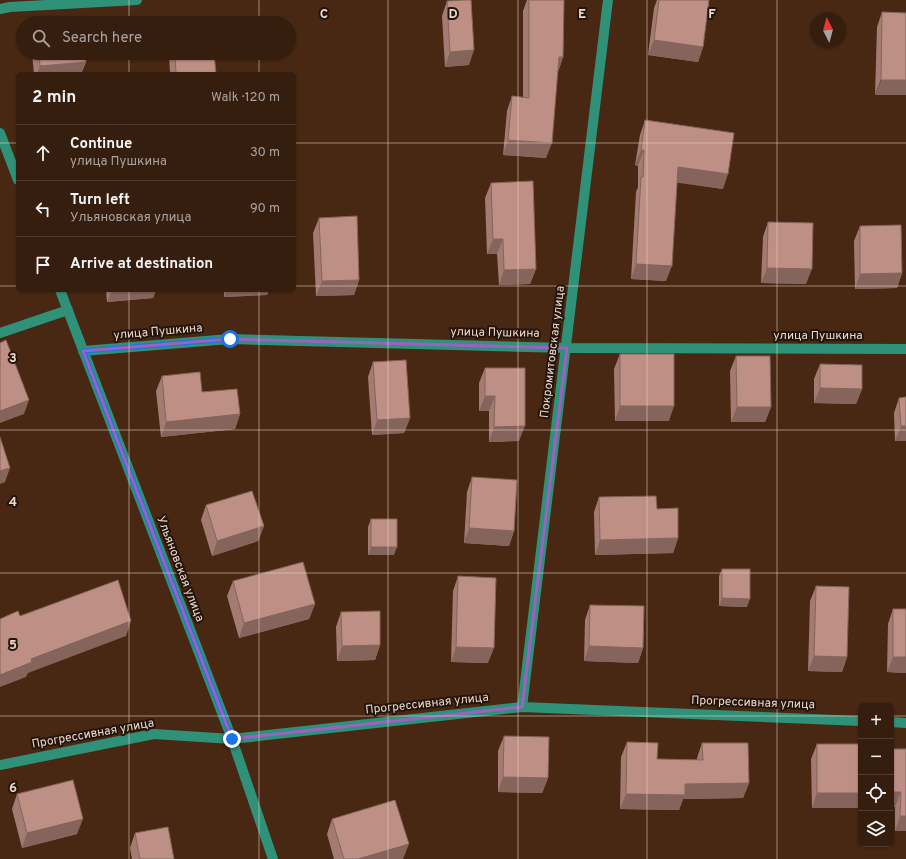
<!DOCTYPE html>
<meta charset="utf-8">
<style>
body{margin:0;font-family:Overpass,sans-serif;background:#412b1c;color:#f1f3f6}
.controls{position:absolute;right:12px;bottom:12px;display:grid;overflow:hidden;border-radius:6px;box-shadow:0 1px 3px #0004}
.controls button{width:36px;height:36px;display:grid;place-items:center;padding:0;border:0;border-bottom:1px solid #503c2e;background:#361e0e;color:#f1f3f6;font:20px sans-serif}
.compass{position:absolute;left:810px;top:12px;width:36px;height:36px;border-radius:50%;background:#361e0e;box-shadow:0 1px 3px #0004;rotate:354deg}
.stop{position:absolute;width:12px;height:12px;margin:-9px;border:3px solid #1a73e8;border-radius:50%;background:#fff}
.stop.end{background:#1a73e8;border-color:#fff;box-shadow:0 1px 4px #0008}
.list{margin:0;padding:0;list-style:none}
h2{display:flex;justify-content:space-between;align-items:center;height:52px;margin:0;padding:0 16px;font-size:17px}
h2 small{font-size:13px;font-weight:400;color:#aaa29e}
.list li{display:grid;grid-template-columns:26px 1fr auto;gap:12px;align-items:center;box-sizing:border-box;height:56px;padding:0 16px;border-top:1px solid #503c2e}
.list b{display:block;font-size:15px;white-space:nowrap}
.list p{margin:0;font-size:13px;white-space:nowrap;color:#aaa29e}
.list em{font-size:13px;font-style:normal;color:#aaa29e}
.icon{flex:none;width:22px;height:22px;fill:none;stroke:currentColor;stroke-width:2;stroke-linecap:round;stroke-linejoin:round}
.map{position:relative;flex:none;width:906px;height:859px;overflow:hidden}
.search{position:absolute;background:#361e0e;box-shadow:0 1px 3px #0004;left:16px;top:16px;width:280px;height:44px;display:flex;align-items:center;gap:10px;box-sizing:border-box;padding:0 14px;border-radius:22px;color:#aaa29e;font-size:15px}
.panel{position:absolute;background:#361e0e;box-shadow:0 1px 3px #0004;left:16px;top:72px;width:280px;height:220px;border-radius:6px}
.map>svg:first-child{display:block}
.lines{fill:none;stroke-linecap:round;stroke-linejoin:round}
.minor{stroke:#309179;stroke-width:10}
.wall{fill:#a37b72}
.shaded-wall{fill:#85645c}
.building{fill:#be8f84;stroke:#85645c}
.route{stroke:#1a73e8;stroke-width:5}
.marked{fill:none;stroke:#9d60c3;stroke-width:3;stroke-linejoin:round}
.grid{fill:none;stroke:#edd8cb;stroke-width:1;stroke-opacity:0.55}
.labels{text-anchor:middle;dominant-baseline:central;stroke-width:4;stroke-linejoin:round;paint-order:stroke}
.street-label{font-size:12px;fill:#edd8cb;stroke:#24150c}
.grid-label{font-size:13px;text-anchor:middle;font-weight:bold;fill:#edd8cb;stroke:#24150c;stroke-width:4;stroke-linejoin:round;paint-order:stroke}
</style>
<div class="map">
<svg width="906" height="859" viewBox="0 0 906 859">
<rect width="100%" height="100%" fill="#482812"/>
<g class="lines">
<!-- minor -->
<g class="minor">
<polyline points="0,9 10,7 137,0"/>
<polyline points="0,133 18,180"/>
<polyline points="60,290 232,739 273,859"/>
<polyline points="0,333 68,310"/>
<polyline points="83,351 230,339 567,348 906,349"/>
<polyline points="522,707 608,0"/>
<polyline points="891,722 906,723"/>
<polyline points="0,765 154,734 232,739 522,707 861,721"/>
</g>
</g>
<!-- wall -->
<g class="wall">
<polygon points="527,0 564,0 563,57 558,72 546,158 503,155 507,111 512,96 523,97 523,11"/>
<polygon points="657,0 709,0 703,47 698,62 648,55 654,8"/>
<polygon points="447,1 469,65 445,67 442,16"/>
<polygon points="882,12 906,13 875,95 877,27"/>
<polygon points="32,53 85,53 86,62 81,74 34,74"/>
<polygon points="169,53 214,53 216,74 170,74"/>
<polygon points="645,120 723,189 677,182 666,281 631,279 636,192 638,187 638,166 635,165 640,135"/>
<polygon points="491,183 536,269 530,284 499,285 497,254 487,254 485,198"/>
<polygon points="319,218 359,280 354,295 316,296 313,233"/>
<polygon points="768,222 806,284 761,283 763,237"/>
<polygon points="860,226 902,273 897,288 855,289 854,241"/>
<polygon points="106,290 156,290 153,298 107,302"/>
<polygon points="224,290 269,290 267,295 224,297"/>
<polygon points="620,354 669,421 615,421 614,369"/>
<polygon points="736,356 771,407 765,422 731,422 730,371"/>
<polygon points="373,362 410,418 404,433 372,435 368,377"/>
<polygon points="820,364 862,389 856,404 814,403 814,379"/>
<polygon points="485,368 519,441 489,442 489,411 479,411 479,383"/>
<polygon points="162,376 202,392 240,414 235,429 161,437 156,391"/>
<polygon points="899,398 906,441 895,441 894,413"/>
<polygon points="472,477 514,531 509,546 464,543 467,492"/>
<polygon points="599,497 657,509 678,538 673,553 595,555 594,512"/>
<polygon points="206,505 264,526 258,541 212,556 201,520"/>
<polygon points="371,519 394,555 368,555 368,527"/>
<polygon points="722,569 747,607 719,606 719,576"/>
<polygon points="458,576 488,663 451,662 453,591"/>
<polygon points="233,581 315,604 309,619 239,638 227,596"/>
<polygon points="816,586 847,657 842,672 808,671 810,601"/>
<polygon points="590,605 643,648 638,663 584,661 585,620"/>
<polygon points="893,609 906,609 906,673 887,672 888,624"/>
<polygon points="341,612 380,645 375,660 337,661 336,627"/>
<polygon points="504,736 548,778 542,793 498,792 498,751"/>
<polygon points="627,742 657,759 697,760 697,758 702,743 749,783 743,798 683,799 679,810 620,809 621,757"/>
<polygon points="817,744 861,744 812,808 811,759"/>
<polygon points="891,749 906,749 906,831 895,831 895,807 891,807"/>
<polygon points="17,794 77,834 22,848 12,809"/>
<polygon points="332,819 403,859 334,859 327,834"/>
<polygon points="135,833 174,859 132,859 130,848"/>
</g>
<!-- shaded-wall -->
<g class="shaded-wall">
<polygon points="654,40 703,47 698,62 648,55"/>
<polygon points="474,50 469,65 445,67 450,52"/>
<polygon points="559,57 563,57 558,72 553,72"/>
<polygon points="86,62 81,74 37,74 40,66"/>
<polygon points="881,80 906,80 906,95 875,95"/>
<polygon points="508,140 552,143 546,158 503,155"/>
<polygon points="641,150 644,150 638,166 635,165"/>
<polygon points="678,167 728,174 723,189 672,182"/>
<polygon points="493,239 503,239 497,254 487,254"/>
<polygon points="636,264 672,266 666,281 631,279"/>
<polygon points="767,268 812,269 806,284 761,283"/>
<polygon points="536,269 530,284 499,285 504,270"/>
<polygon points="902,273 897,288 855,289 860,274"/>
<polygon points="359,280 354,295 316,296 322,281"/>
<polygon points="112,290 156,290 153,298 107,302"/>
<polygon points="226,290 269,290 267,295 224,297"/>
<polygon points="820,388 862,389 856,404 814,403"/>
<polygon points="485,396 495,396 489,411 479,411"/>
<polygon points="29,400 24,414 0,423 0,411"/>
<polygon points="620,406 674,406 669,421 615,421"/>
<polygon points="737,407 771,407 765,422 731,422"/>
<polygon points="240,414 235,429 161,437 166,422"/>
<polygon points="410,418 404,433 372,435 377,420"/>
<polygon points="525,426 519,441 489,442 494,427"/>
<polygon points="901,426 906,426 906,441 895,441"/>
<polygon points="10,468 5,482 0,484 0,471"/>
<polygon points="264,526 258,541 212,556 217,541"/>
<polygon points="469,528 514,531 509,546 464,543"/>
<polygon points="678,538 673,553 595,555 600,540"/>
<polygon points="371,547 397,547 394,555 368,555"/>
<polygon points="722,598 750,599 747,607 719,606"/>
<polygon points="315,604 309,619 239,638 244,623"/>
<polygon points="131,621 126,636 28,673 26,677 0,687 0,675 31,659"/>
<polygon points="380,645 375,660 337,661 342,646"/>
<polygon points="589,646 643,648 638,663 584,661"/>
<polygon points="456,647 494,648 488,663 451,662"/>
<polygon points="814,656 847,657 842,672 808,671"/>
<polygon points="893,657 906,657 906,673 887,672"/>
<polygon points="503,777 548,778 542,793 498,792"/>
<polygon points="749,783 743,798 683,799 679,810 620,809 626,794 685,784"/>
<polygon points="891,792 901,792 895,807 891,807"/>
<polygon points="817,793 861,793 861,808 812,808"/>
<polygon points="900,816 906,816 906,831 895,831"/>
<polygon points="83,819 77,834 22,848 27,833"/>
<polygon points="409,844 403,859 358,859"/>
</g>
<!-- building -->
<g class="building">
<polygon points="464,0 471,0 474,50 450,52 447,1"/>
<polygon points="529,0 564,0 563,57 559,57 552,143 508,140 512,96 529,98"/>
<polygon points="659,0 709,0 703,47 654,40"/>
<polygon points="882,12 906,13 906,80 881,80"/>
<polygon points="213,17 213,23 173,23 173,19"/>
<polygon points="82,22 82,23 67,23"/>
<polygon points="39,53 85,53 86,62 40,66"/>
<polygon points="175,53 214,53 216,74 176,74"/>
<polygon points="645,120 734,133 728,174 678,167 672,266 636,264 641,177 643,177 644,150 641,150"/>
<polygon points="533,181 536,269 504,270 503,239 493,239 491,183"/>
<polygon points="357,216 359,280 322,281 319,218"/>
<polygon points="768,222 813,223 812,269 767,268"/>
<polygon points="901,225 902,273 860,274 860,226"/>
<polygon points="6,340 29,400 0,411 0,343"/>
<rect x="620" y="354" width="54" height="52"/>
<polygon points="736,356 770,356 771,407 737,407"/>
<polygon points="406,360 410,418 377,420 373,362"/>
<polygon points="820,364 862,365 862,389 820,388"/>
<polygon points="485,368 525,368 525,426 494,427 495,396 485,396"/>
<polygon points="200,372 202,392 237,389 240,414 166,422 162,376"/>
<polygon points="906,397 906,426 901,426 899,398"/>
<polygon points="0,437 10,468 0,471"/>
<polygon points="472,477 517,480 514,531 469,528"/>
<polygon points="252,491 264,526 217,541 206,505"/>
<polygon points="656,496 657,509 678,508 678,538 600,540 599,497"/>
<rect x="371" y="519" width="26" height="28"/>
<polygon points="303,562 315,604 244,623 233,581"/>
<polygon points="722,569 750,569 750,599 722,598"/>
<polygon points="458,576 496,578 494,648 456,647"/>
<polygon points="118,580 131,621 31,659 32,662 0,675 0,619 18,611 20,616"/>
<polygon points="816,586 849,587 847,657 814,656"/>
<polygon points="590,605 644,606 643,648 589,646"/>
<rect x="893" y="609" width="13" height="48"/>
<polygon points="380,611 380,645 342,646 341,612"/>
<polygon points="504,736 549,737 548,778 503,777"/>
<polygon points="627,742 658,743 657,759 703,760 702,743 748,743 749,783 685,784 685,795 626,794"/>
<rect x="817" y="744" width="44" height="49"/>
<polygon points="891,749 906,749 906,816 900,816 901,792 891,792"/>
<polygon points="73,780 83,819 27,833 17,794"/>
<polygon points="395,800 409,844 358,859 344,859 332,819"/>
<polygon points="168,827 174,859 140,859 135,833"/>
</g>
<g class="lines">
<!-- route -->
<polyline class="route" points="230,339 83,351 232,739"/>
</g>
<!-- marked area -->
<path class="marked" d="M230,339L567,348L522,707L232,739L83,351Z"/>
<!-- grid -->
<path class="grid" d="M129,0V23M259,0V23M388,0V859M518,0V859M647,0V859M777,0V859M129,53V74M259,53V74M0,143H18M294,143H906M0,286H18M294,286H906M129,290V859M259,290V859M0,430H906M0,573H906M0,716H861M891,716H906"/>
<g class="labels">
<!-- street labels -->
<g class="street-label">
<text transform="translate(158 332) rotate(-5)">улица Пушкина</text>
<text transform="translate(495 333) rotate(1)">улица Пушкина</text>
<text x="818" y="336">улица Пушкина</text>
<text transform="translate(553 352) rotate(-83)">Покромитовская улица</text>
<text transform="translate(180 569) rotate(69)">Ульяновская улица</text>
<text transform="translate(753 703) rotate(2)">Прогрессивная улица</text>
<text transform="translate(427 704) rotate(-6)">Прогрессивная улица</text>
<text transform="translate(93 734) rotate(-10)">Прогрессивная улица</text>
</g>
</g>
<g class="grid-label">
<text x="324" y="18">C</text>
<text x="453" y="18">D</text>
<text x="582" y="18">E</text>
<text x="712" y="18">F</text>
<text x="13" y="362">3</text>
<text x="13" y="506">4</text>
<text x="13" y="649">5</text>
<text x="13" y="792">6</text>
</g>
</svg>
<div class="controls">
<button>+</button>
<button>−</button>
<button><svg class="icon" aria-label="locate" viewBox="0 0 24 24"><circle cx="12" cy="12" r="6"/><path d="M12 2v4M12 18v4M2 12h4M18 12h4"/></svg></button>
<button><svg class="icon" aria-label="layers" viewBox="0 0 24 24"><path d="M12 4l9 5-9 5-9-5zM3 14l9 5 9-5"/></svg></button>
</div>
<svg class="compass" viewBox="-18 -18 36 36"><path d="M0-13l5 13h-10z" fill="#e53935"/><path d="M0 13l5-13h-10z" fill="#aaa29e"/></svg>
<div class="stop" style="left:230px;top:339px"></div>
<div class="stop end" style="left:232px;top:739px"></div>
<div class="search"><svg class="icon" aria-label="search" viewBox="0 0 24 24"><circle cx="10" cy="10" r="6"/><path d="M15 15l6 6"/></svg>Search here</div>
<section class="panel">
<h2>2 min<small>Walk · 120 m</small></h2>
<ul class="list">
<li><svg class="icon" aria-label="ahead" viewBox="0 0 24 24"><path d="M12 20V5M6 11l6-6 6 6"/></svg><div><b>Continue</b><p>улица Пушкина</p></div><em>30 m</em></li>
<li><svg class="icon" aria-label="left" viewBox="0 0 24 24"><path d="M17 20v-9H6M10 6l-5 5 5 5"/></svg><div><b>Turn left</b><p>Ульяновская улица</p></div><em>90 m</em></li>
<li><svg class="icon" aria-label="arrive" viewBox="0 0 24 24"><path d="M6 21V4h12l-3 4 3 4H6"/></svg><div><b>Arrive at destination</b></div></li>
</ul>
</section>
</div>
